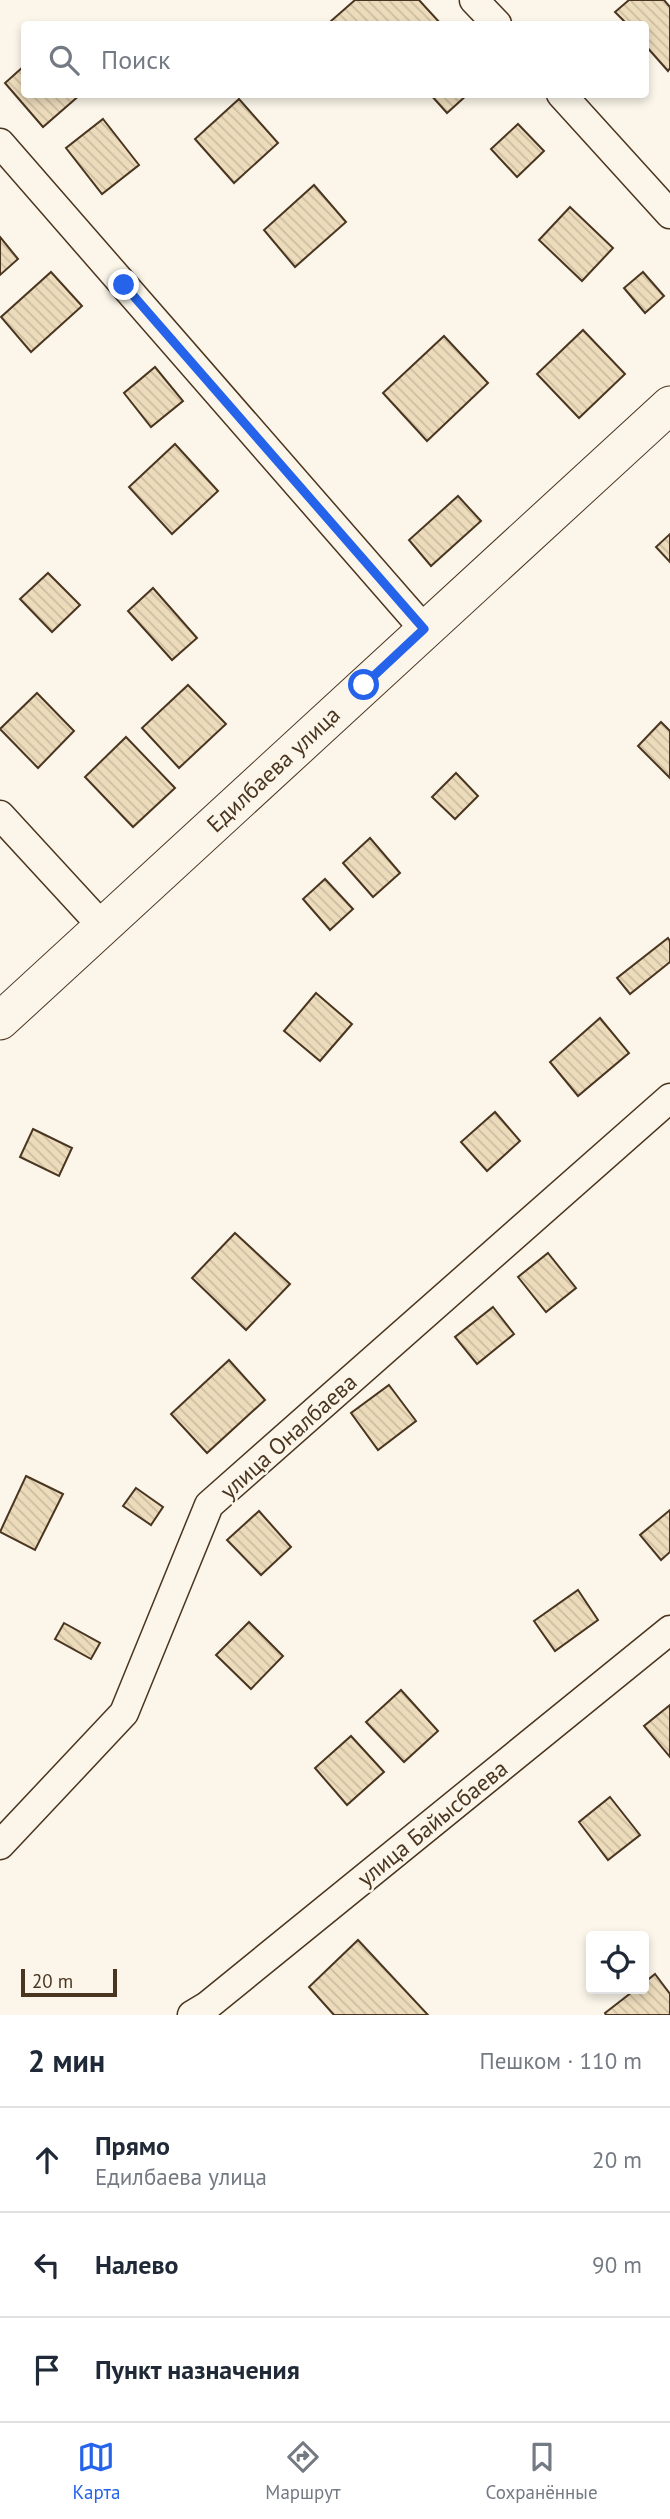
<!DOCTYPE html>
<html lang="ru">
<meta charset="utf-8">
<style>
body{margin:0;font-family:"PT Sans",sans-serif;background:#f2f2f3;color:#1f2937}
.controls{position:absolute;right:21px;bottom:21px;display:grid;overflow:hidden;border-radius:7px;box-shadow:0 4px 10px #0003}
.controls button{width:63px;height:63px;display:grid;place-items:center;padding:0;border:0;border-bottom:2px solid #e0e1e3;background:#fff;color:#1f2937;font:35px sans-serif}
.scale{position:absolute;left:21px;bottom:18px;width:96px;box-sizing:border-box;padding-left:7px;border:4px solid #4a3520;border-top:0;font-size:19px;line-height:24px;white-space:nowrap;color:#4a3520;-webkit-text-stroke:5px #fbf6e9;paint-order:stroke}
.stop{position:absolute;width:21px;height:21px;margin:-16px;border:5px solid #2563eb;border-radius:50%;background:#fff}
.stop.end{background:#2563eb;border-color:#fff;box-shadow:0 2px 7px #0008}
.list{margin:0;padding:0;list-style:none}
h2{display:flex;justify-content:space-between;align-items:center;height:91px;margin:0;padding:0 28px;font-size:30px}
h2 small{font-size:23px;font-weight:400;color:#747a83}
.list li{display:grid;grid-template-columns:46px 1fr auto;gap:21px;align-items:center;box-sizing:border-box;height:105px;padding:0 28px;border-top:2px solid #e0e1e3}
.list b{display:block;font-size:26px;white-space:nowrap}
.list p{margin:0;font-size:23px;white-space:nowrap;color:#747a83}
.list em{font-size:23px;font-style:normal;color:#747a83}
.icon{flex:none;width:38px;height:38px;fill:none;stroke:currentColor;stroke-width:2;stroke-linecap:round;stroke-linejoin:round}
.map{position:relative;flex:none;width:670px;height:2015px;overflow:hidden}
.search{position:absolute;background:#fff;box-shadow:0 4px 10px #0003;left:21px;right:21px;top:21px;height:77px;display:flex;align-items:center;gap:18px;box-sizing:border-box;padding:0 24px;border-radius:7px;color:#747a83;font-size:26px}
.sheet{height:406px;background:#fff}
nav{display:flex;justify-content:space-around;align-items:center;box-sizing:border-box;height:98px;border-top:2px solid #e0e1e3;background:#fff;font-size:19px;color:#747a83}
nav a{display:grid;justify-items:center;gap:4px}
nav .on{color:#2563eb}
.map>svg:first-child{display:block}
.building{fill:url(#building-back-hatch);stroke:#4a3520;stroke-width:2}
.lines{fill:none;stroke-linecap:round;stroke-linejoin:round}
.minor-casing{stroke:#4a3520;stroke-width:31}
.tertiary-casing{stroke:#4a3520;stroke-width:39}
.minor{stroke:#fbf6e9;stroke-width:28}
.tertiary{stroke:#fbf6e9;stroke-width:37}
.route{stroke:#2563eb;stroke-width:9}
.labels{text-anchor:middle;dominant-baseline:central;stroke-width:5;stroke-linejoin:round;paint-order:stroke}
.street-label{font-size:23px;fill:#4a3520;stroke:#fbf6e9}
</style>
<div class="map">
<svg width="670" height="2015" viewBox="0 0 670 2015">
<defs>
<pattern id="building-back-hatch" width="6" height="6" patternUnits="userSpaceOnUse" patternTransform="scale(1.75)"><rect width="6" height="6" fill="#ecdcbc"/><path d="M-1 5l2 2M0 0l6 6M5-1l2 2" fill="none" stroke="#ccbda1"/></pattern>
</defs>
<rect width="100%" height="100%" fill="#fbf6e9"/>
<!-- building -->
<g class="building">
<polygon points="355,0 419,0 441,24 334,24 331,21"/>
<polygon points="629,0 664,0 670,7 670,68 668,71 646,46 646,24 627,24 615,12"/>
<polygon points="24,66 24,94 81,94 43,127 5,83"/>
<polygon points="430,94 468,94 447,113"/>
<polygon points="239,99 278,143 234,183 195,139"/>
<polygon points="103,119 139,165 102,194 66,148"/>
<polygon points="518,124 544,151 517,177 491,149"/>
<polygon points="314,185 346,222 295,267 264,230"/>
<polygon points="570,207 613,248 582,281 539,240"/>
<polygon points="0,237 18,259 0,275"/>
<polygon points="51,272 82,306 31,352 1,317"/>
<polygon points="643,272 664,296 645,313 624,288"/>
<polygon points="583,330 625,374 579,418 537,374"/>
<polygon points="444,336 488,383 427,441 383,393"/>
<polygon points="155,367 183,401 151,427 124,393"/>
<polygon points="175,444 218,491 172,534 129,487"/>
<polygon points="458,496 481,521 431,566 409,540"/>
<polygon points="670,534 670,562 656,547"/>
<polygon points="48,573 80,605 52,632 20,599"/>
<polygon points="153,588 197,638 172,660 128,611"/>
<polygon points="188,685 226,724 179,768 142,728"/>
<polygon points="37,693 74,731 38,768 0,729"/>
<polygon points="661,722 670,731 670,778 638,746"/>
<polygon points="126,737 175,788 133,827 85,777"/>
<polygon points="456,773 478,796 455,819 432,797"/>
<polygon points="370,838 400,873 373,897 343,863"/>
<polygon points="325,879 353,909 330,930 303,899"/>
<polygon points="668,938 670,941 670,962 630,994 617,978"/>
<polygon points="316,993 352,1024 320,1061 284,1031"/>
<polygon points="600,1018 629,1053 578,1096 550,1062"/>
<polygon points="495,1112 520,1141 487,1171 461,1142"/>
<polygon points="33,1129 72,1148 59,1176 20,1157"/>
<polygon points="235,1233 290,1284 246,1330 192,1278"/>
<polygon points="548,1253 576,1288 546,1312 518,1277"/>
<polygon points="493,1307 514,1334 477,1364 455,1337"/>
<polygon points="229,1360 265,1400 207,1453 171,1414"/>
<polygon points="389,1385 416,1421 378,1450 351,1413"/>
<polygon points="26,1476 63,1494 35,1550 0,1532"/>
<polygon points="136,1488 163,1507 151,1525 123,1506"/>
<polygon points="670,1510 670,1552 661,1560 640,1535"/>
<polygon points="259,1511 291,1547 261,1575 227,1540"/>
<polygon points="578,1590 598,1620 555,1651 534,1621"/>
<polygon points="249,1622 283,1656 251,1689 216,1655"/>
<polygon points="64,1623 100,1643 91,1659 55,1639"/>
<polygon points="401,1690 438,1731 404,1762 366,1722"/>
<polygon points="670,1705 670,1757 644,1726"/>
<polygon points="351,1736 384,1772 347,1805 315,1768"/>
<polygon points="610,1797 640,1835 608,1860 579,1822"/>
<polygon points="358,1940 428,2015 334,2015 309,1987"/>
<polygon points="655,1974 670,1994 670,2015 606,2015 605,2013 636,1989 644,1989 644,1983"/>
</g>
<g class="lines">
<!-- minor casing -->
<g class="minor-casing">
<g id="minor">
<polyline points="474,0 497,24"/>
<polyline points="561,94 670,214"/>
<polyline points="0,143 424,629"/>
<polyline points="0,815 103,927"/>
<polyline points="0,1845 124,1713 209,1505 670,1098"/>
<polyline points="192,2015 207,2006 670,1630"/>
</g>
</g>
<!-- tertiary casing -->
<g class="tertiary-casing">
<polyline id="tertiary" points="0,1021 670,405"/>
</g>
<!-- minor -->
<use href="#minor" class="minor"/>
<!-- tertiary -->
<use href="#tertiary" class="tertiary"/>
</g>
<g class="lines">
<!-- route -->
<polyline class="route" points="124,285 424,629 364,685"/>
</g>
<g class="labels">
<!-- street labels -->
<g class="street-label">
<text transform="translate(273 769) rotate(-43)">Едилбаева улица</text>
<text transform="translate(288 1436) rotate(-42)">улица Оналбаева</text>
<text transform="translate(432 1823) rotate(-39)">улица Байысбаева</text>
</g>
</g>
</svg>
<div class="controls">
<button><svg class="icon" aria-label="locate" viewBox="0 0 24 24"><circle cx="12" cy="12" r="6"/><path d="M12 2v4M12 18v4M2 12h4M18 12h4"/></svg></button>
</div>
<div class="scale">20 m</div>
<div class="stop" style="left:364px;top:685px"></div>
<div class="stop end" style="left:124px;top:285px"></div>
<div class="search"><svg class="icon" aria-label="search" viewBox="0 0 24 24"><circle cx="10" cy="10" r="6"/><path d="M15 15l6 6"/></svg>Поиск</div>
</div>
<section class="sheet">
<h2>2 мин<small>Пешком · 110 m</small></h2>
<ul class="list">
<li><svg class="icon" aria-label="ahead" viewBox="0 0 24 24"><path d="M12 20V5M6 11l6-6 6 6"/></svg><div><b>Прямо</b><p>Едилбаева улица</p></div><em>20 m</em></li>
<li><svg class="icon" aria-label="left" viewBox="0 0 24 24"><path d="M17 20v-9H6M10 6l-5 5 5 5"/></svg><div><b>Налево</b></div><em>90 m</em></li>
<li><svg class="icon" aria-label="arrive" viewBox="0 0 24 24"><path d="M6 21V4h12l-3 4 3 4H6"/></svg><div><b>Пункт назначения</b></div></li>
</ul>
</section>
<nav>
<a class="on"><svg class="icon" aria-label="map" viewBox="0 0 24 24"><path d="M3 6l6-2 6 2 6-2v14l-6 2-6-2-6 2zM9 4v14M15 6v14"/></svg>Карта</a>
<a><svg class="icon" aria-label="directions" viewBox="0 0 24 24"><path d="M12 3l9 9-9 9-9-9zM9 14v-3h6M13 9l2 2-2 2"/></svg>Маршрут</a>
<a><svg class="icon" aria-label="saved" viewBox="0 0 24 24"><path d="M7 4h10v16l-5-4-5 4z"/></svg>Сохранённые</a>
</nav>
